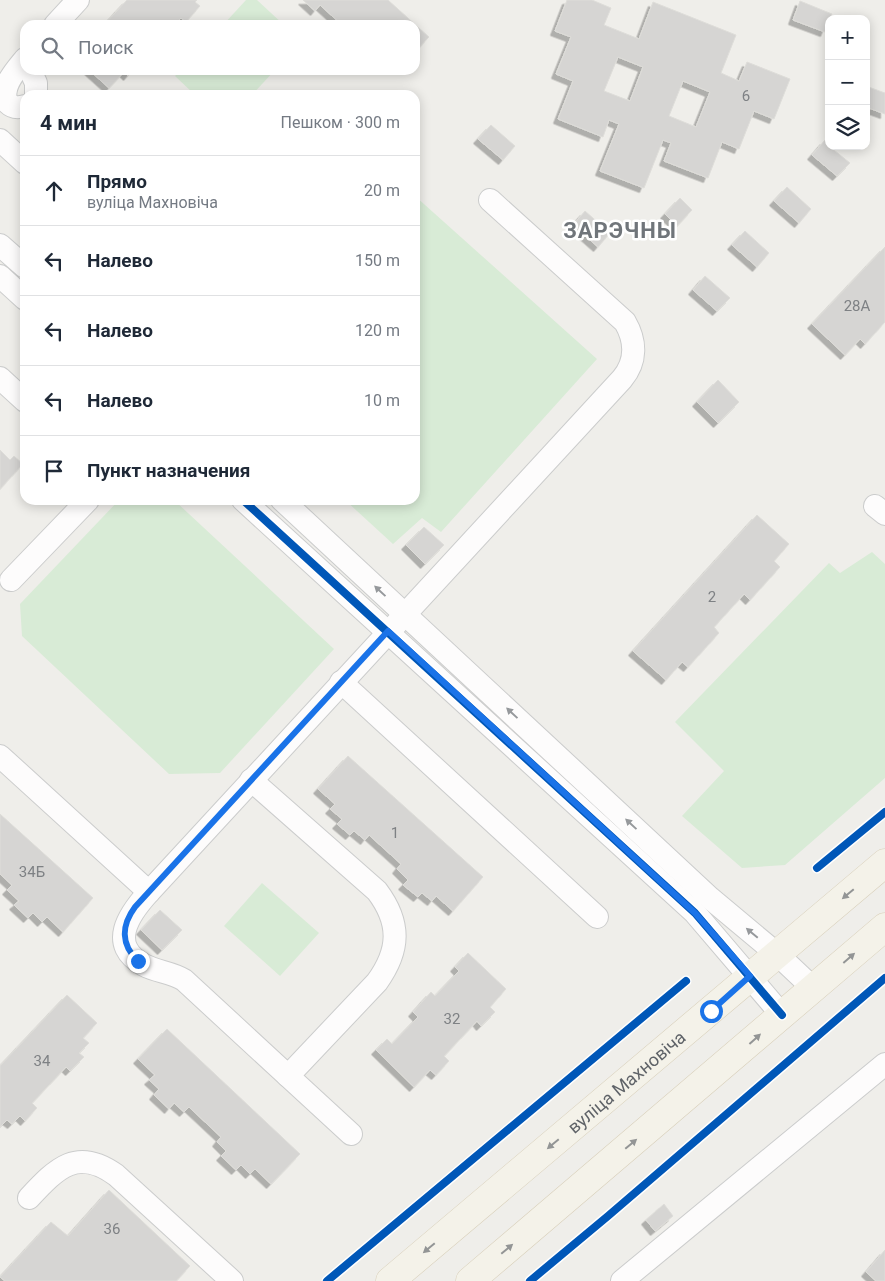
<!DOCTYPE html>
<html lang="ru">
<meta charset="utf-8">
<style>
body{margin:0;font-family:Roboto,sans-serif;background:#f2f2f3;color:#1f2937}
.controls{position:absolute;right:15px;top:15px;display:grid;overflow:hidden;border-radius:10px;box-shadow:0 2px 12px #0003}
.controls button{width:45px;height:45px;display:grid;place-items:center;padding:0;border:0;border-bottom:1px solid #e0e1e3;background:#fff;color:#1f2937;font:25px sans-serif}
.stop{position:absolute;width:15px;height:15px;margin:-11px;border:4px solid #1a73e8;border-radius:50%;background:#fff}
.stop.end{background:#1a73e8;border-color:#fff;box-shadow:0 1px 5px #0008}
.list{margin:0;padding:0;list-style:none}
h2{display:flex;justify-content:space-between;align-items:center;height:65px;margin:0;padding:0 20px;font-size:21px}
h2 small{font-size:16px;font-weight:400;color:#747a83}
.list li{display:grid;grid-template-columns:32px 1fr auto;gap:15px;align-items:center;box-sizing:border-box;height:70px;padding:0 20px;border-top:1px solid #e0e1e3}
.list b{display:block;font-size:19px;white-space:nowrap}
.list p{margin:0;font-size:16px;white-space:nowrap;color:#747a83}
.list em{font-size:16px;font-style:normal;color:#747a83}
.icon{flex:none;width:28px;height:28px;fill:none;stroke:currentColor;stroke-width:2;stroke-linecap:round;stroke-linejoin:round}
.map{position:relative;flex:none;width:885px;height:1281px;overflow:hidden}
.search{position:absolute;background:#fff;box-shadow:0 2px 12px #0003;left:20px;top:20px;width:400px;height:55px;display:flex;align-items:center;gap:12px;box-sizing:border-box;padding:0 18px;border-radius:15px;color:#747a83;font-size:19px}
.panel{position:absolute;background:#fff;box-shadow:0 2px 12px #0003;left:20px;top:90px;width:400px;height:415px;border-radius:15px}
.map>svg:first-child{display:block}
.green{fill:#d8ebd6}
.building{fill:#d6d5d3;stroke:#deddd9;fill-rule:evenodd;filter:url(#shadow)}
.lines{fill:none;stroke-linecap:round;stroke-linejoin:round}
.minor-casing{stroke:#cbcccc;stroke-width:24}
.major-casing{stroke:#d7ceb8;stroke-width:29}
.minor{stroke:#fdfcfc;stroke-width:22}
.major{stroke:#f4f2e9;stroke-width:28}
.cycleway-casing{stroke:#fff;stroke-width:11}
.cycleway{stroke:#0057b8;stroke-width:8}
.oneway{fill:#96999c}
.oneway2{fill:#939595}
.route{stroke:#1a73e8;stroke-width:6}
.labels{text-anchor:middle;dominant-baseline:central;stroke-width:5;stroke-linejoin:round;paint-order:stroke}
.number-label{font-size:15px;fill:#7e8184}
.street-label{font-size:18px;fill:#5f6368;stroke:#fff}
.district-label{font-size:22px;font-weight:bold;letter-spacing:1px;fill:#70757a;stroke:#fff}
</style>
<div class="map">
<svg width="885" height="1281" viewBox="0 0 885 1281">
<defs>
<filter id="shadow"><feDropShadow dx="-4.5" dy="4.5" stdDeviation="0" flood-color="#0004"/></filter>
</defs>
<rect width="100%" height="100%" fill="#efeeea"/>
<!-- green -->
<g class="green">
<polygon points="246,0 257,0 284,25 223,25"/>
<polygon points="181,70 275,70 252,95 195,95 175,76"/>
<polygon points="415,196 597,359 441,532 422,518 393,544 345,500 415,500"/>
<polygon points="119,500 174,500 334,649 220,773 169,774 22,636 20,604"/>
<polygon points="872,552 885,564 885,778 785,865 742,868 682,816 724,771 675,722 829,563 840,573"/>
<polygon points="262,883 319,933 280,976 224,926"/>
</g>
<!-- building -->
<g class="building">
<polygon points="127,0 197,0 195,2 200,6 186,22 181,18 174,25 104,25"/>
<polygon points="303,0 388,0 429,37 415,52 415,25 342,25 320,5 315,11"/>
<path d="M567,0H592L611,8L604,25L639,39L653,2L736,35L721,73L739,81L747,62L790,79L774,119L754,111L739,149L722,142L708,178L664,161L671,143L663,140L644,188L600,171L619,124L609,120L603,137L558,119L573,81L556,74L571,37L555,31ZM618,57L643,67L630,101L604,91ZM683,81L710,92L696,127L669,116Z"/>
<polygon points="800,1 832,14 825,32 793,20"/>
<polygon points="89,70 133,70 128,76 124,72 109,88"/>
<polygon points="866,86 885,93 885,114 866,107"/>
<polygon points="491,125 515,146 503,160 478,139"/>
<polygon points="825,140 829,146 850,163 837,176 812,155"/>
<polygon points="787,187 811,209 799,223 774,201"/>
<polygon points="680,198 692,210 677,226 665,214"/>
<polygon points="585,211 610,233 598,247 573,225"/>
<polygon points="745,231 769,253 757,267 732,245"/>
<polygon points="885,247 885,322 865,344 860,339 845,355 812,324"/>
<polygon points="705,276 730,298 717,311 693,290"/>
<polygon points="718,380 739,402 718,423 697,402"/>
<polygon points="0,450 10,460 14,456 23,464 0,489"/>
<polygon points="757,515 789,544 774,561 780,567 750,600 744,594 714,627 719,633 688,667 682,662 666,680 633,651"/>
<polygon points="424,527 444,545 425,564 406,545"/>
<polygon points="348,756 483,877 453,911 436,896 432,901 422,893 418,897 403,885 408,880 397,869 401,864 369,835 365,840 354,831 350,835 337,824 342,819 330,809 335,804 318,789"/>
<polygon points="0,814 93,898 63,932 47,917 42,922 33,913 28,918 14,905 19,901 7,890 12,885 0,874"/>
<polygon points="160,910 182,930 162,950 141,930"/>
<polygon points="468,953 506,989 490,1007 495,1012 481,1026 477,1021 444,1056 449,1061 436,1075 430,1070 414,1087 376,1050 387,1039 392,1044 418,1017 413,1012 431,992 435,996 459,971 455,967"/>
<polygon points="67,995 97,1023 83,1038 89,1043 79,1053 84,1057 70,1071 66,1067 32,1103 37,1108 25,1121 20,1116 12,1124 7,1120 0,1127 0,1066"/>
<polygon points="167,1029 300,1154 271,1184 255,1169 250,1174 241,1165 236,1170 221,1156 226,1151 217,1142 221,1137 189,1107 184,1112 174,1103 169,1109 154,1095 159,1089 149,1080 155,1075 138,1059"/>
<polygon points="109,1190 190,1266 176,1281 5,1281 0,1277 51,1222 68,1236"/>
<polygon points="664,1204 673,1216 655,1231 646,1220"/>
<polygon points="885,1250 885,1281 876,1281 866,1272"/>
</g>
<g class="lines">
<!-- minor casing -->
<g class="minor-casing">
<g id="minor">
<polyline points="55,25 78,0"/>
<path d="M25,59C16,70 0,87 7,102C12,108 18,108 25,106"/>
<polyline points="30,70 36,83 36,95"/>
<polyline points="0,140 25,163"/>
<polyline points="0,245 25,267"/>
<polyline points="0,276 25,299"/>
<polyline points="0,378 25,401"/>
<polyline points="243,500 695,913 782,1015"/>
<polyline points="282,500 710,898 777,954 814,989"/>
<polyline points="875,506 885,514"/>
<polyline points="11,580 88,500"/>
<polyline points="341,682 597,917"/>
<path d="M0,756L149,892L622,379C637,361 636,341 625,322L490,200"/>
<path d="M149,892C129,914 107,945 144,965C157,972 171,972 184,980L288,1076L377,982C400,950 401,923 377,891L251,780"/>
<polyline points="288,1076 351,1134"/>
<path d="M29,1198C57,1168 77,1147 116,1175L232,1281"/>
<polyline points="622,1281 885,1064"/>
</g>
</g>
<!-- major casing -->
<g class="major-casing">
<g id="major">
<path id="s1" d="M390,1281L885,863"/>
<polyline points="470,1281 885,927"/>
</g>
</g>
<!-- minor -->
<use href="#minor" class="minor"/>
<!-- major -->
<use href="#major" class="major"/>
<!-- cycleway casing -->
<g class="cycleway-casing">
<g id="cycleway">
<polyline points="243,500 695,913 782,1015"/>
<polyline points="817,868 885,812"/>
<polyline points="327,1281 686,981"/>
<polyline points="530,1281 608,1216 885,978"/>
</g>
</g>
<!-- cycleway -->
<use href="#cycleway" class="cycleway"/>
</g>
<!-- one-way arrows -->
<defs><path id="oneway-solid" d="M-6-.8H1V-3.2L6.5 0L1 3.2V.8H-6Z" transform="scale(1.25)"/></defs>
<g class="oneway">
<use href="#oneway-solid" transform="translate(380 591) rotate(-137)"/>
<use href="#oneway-solid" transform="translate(512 713) rotate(-137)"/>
<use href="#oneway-solid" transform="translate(631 824) rotate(-137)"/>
<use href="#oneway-solid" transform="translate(752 933) rotate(-140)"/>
</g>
<g class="oneway2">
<use href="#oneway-solid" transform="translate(848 894) rotate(140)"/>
<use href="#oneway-solid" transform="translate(849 958) rotate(-41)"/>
<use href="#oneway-solid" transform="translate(755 1039) rotate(-42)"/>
<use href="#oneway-solid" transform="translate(553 1144) rotate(140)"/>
<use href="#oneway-solid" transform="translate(631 1144) rotate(-40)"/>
<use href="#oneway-solid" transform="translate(429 1248) rotate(140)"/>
<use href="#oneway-solid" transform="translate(507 1249) rotate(-40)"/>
</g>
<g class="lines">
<!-- route -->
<path class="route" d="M138,961C121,945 121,926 135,907L388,631L695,913L750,976L711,1011"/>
</g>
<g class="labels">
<!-- number labels -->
<g class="number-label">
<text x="746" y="96">6</text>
<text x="857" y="306">28А</text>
<text x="712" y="597">2</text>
<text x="395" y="833">1</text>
<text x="32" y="872">34Б</text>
<text x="452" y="1019">32</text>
<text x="42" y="1061">34</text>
<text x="112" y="1229">36</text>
</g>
<!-- street labels -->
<g class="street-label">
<text stroke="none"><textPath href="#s1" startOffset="309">вуліца Махновіча</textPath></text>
</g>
<!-- district labels -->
<g class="district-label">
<text x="620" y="230">ЗАРЭЧНЫ</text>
</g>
</g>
</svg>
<div class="controls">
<button>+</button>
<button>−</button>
<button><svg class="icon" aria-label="layers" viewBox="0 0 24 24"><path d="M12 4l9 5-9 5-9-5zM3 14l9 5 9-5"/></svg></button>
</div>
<div class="stop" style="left:711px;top:1011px"></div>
<div class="stop end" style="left:138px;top:961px"></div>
<div class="search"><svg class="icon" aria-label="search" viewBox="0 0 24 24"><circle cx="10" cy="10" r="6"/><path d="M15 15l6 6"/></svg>Поиск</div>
<section class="panel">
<h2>4 мин<small>Пешком · 300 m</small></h2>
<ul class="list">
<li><svg class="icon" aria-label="ahead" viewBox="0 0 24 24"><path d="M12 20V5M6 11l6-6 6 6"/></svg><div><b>Прямо</b><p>вуліца Махновіча</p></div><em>20 m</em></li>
<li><svg class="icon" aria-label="left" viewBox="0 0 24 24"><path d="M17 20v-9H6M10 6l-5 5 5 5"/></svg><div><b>Налево</b></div><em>150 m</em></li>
<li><svg class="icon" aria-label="left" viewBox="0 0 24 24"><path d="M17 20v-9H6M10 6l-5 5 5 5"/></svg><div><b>Налево</b></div><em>120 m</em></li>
<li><svg class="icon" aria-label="left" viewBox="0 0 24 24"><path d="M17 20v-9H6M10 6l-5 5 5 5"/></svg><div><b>Налево</b></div><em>10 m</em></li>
<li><svg class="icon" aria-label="arrive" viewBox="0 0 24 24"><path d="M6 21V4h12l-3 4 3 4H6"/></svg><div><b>Пункт назначения</b></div></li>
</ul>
</section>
</div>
